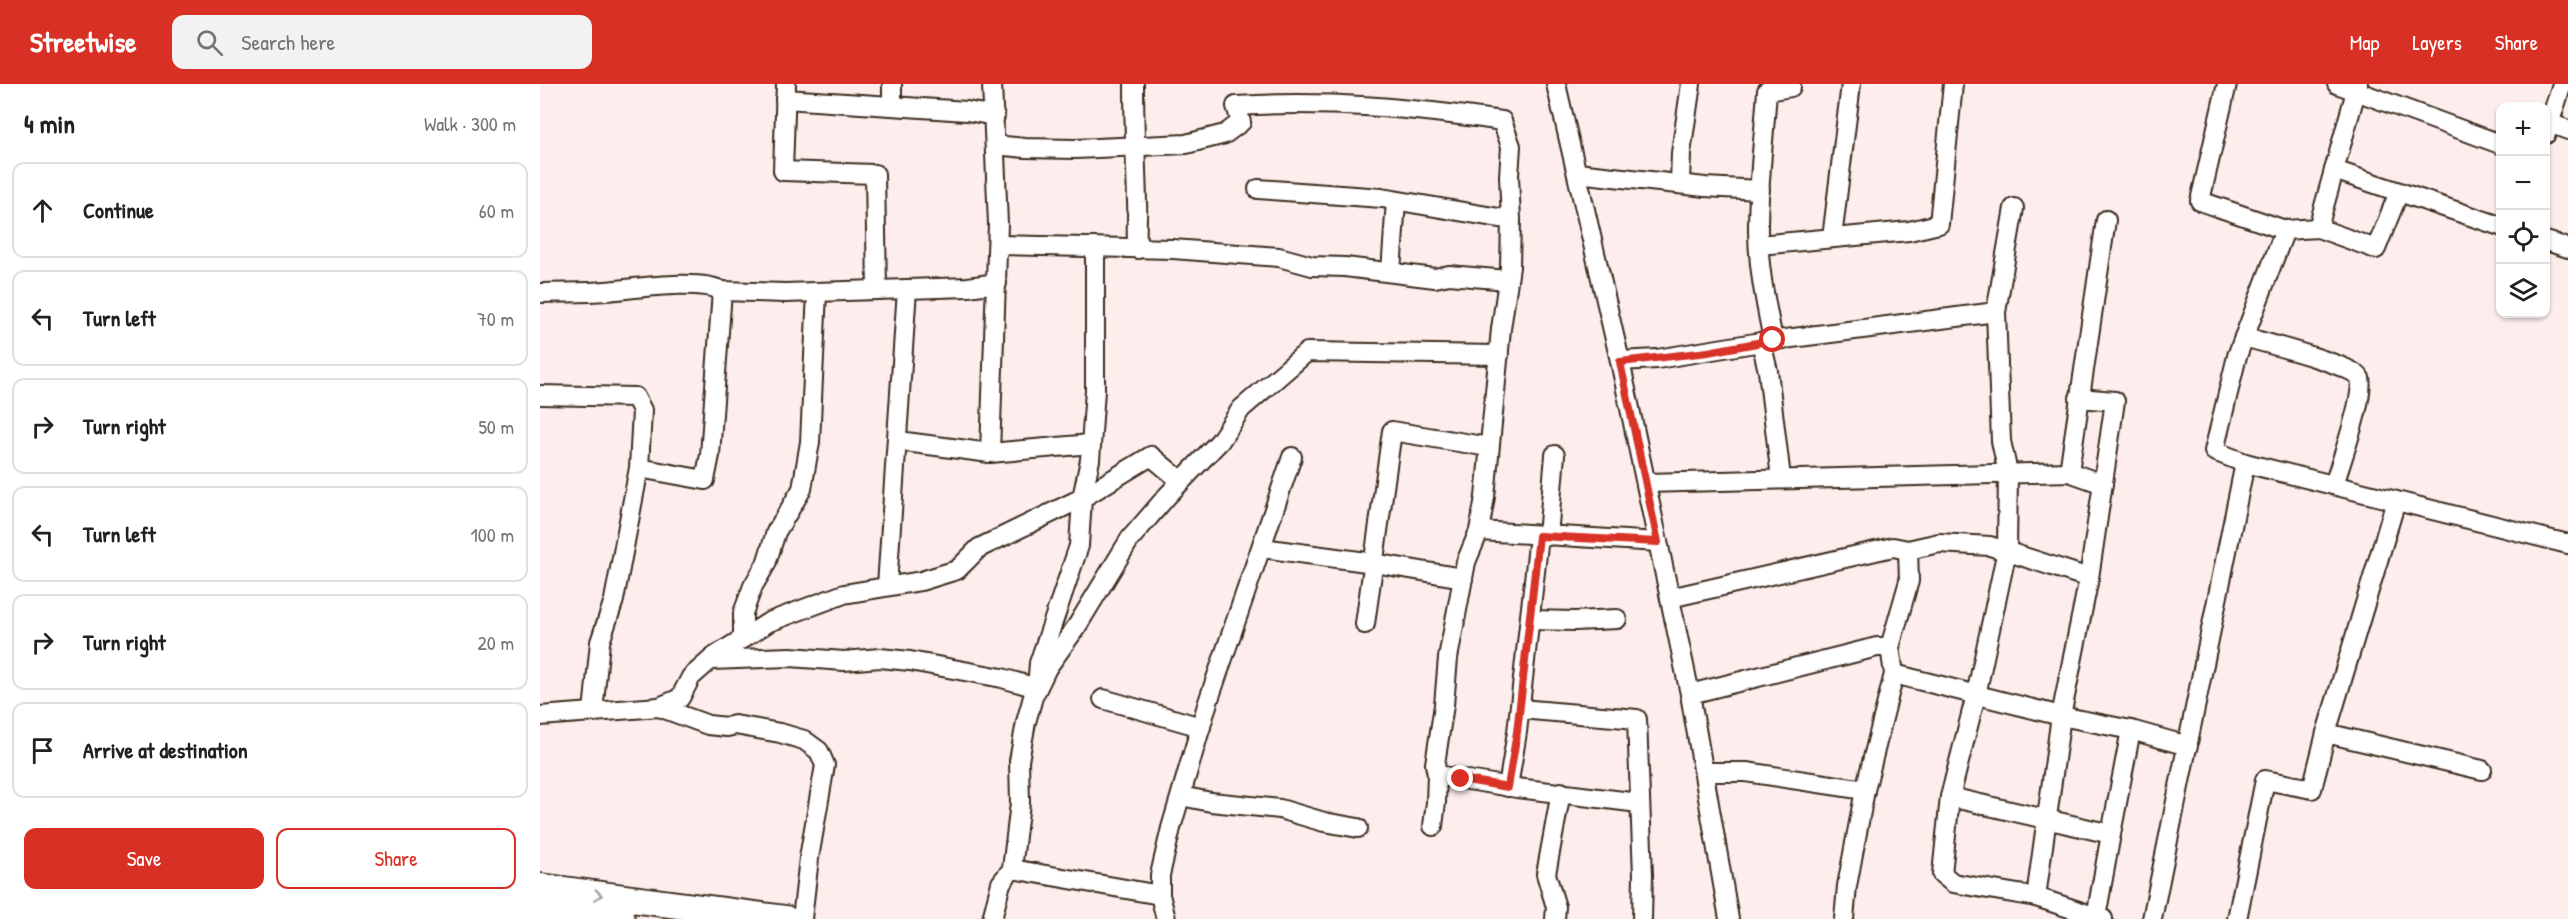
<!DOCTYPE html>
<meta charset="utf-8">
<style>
body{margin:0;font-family:"Patrick Hand",sans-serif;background:#f2f2f2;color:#202124}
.controls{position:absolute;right:18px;top:18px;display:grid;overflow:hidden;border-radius:12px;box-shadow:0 2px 4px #0004}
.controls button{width:54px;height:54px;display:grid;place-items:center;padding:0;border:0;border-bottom:2px solid #e0e0e0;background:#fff;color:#202124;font:30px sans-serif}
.stop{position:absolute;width:18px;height:18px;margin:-14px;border:4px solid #d93025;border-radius:50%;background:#fff}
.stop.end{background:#d93025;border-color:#fff;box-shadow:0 2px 6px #0008}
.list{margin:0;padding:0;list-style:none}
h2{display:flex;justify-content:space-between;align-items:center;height:78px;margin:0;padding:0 24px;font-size:26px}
h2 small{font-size:20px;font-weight:400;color:#757577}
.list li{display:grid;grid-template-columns:39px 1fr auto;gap:18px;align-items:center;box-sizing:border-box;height:96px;margin:0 12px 12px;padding:0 12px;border:2px solid #e0e0e0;border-radius:12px}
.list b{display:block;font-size:22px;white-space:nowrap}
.list em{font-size:20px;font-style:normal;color:#757577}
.actions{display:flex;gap:12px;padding:18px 24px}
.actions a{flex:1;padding:14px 0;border:2px solid #d93025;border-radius:12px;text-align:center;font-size:21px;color:#d93025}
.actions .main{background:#d93025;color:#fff}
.icon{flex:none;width:33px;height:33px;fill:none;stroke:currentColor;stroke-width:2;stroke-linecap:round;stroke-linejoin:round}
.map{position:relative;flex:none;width:2028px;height:835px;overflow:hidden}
header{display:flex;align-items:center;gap:36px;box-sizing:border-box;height:84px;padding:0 30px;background:#d93025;color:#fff}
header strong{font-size:28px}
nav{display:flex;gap:33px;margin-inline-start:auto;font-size:21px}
.search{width:420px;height:54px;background:#f2f2f2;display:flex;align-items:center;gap:15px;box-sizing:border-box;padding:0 21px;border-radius:12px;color:#757577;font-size:22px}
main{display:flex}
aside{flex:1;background:#fff}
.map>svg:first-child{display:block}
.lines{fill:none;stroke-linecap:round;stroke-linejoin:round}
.minor-casing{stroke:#3b2a1e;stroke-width:22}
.secondary-casing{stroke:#3b2a1e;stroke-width:30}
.minor{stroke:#fff;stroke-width:18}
.secondary{stroke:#fff;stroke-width:26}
.oneway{stroke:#a79f9a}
.route{stroke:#d93025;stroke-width:8}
</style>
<header>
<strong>Streetwise</strong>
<div class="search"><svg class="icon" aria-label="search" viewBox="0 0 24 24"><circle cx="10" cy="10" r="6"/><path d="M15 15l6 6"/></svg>Search here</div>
<nav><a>Map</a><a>Layers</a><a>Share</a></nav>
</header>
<main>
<aside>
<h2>4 min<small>Walk · 300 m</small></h2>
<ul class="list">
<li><svg class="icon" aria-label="ahead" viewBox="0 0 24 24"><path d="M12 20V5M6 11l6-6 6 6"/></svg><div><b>Continue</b></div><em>60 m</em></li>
<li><svg class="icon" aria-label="left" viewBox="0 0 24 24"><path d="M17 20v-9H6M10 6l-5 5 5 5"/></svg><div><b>Turn left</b></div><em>70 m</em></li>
<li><svg class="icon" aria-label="right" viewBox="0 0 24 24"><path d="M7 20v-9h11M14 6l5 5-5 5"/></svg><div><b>Turn right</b></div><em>50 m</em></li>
<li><svg class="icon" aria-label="left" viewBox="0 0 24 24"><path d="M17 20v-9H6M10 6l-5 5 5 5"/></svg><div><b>Turn left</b></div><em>100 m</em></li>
<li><svg class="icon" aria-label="right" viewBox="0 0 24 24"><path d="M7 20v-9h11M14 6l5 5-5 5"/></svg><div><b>Turn right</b></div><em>20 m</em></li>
<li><svg class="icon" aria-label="arrive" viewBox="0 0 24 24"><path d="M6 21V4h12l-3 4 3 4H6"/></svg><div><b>Arrive at destination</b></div></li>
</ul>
<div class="actions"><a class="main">Save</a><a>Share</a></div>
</aside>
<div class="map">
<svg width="2028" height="835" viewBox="0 0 2028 835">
<rect width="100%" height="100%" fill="#fdeeed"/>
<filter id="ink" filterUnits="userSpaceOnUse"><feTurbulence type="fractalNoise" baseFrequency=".0167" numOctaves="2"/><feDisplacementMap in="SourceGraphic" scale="12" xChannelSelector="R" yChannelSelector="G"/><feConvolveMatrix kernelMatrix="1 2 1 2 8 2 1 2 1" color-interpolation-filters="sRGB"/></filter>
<g filter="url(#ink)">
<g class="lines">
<!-- minor casing -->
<g class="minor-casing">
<g id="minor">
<polyline points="246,0 243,87 335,90 337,206"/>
<path d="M594,0C594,40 596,79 597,118C598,134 595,149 598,165"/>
<polyline points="1016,0 1080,277 1150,610 1189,835"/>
<polyline points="1687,0 1660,117 1745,146 1778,144 1836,165 1859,108"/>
<polyline points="1797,0 1960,60"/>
<polyline points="245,15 427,27 455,32"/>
<polyline points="352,22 352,0"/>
<polyline points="2009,39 2028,46"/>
<polyline points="2006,50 2022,0"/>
<path d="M455,61L485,64L535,65L646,60L685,50L701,38L696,22C786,16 874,24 962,37L971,62L969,92L971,136L842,114L718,105"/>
<polyline points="1794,86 1960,142"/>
<polyline points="1037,89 1165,103 1220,106"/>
<polyline points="1140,100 1141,69 1151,0"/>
<polyline points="1474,124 1456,228 1461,357 1468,389 1467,466 1436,611 1410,713 1402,790 1413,799 1496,813 1563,835"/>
<polyline points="1778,144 1818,0"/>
<polyline points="1292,154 1311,0"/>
<polyline points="2006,157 2028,164"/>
<polyline points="458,161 633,165 739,173 772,182 805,183 895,194 909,191 968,196"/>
<polyline points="1219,161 1369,147 1399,140 1413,0"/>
<polyline points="851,188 856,117"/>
<path d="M0,209C22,208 44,209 66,207C93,205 160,194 182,207L245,209L428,203L457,199"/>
<path d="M1704,253C1722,258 1816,282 1820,294C1825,313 1800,380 1794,401"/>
<path d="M1233,256C1226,220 1218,184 1218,146C1218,100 1224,53 1227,7L1251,3V0"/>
<polyline points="1221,258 1228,287 1241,394"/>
<polyline points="1080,277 1117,275 1221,258 1456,228"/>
<polyline points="0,311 95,313 102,326 99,384 74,516 60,558 53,628"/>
<polyline points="358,357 450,369 551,360"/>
<polyline points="450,369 458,140 452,0"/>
<polyline points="1705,379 2028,460"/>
<polyline points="99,384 165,396 170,371 182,207"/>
<polyline points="1529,388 1566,136"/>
<polyline points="1106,399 1529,388 1563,400"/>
<polyline points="939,447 1118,458"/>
<polyline points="1008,452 1015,371"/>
<polyline points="722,464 834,479 923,494"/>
<polyline points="347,502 367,205"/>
<polyline points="1130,514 1353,463 1368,466"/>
<polyline points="990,536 1035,537 1077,535"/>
<polyline points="825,540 852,347 949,363"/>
<polyline points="203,553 203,529 213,502 226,480 236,448 262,405 270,358 277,208"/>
<polyline points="171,576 250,573 304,577 340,574 370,577 462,594 497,604 499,579 539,462 542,414 550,376 555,306 555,163"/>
<polyline points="1354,590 1521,632 1591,646 1648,662"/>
<polyline points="1150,610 1337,563 1350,563"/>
<polyline points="563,615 661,643"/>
<polyline points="119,623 168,641 187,643 195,641 240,649 264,656 279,667 285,681 269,774 262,835"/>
<polyline points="980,625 1097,635 1103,791 1102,835"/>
<polyline points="0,632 119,623 140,614 151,593 175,572 229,538 304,510 381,497 417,486 439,464 542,414 611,372 641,397"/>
<polyline points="1786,649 1942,686"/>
<polyline points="1164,688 1206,688 1325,706"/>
<polyline points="897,691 977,704 1099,719"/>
<polyline points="968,703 977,648 999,452"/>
<polyline points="641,712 671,718 740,725 784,738 818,744"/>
<polyline points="1410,713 1571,750 1591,646"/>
<polyline points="893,742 896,718 897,691 895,680 904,621 908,574 926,478 939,447 945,413 961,245 970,183 971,136"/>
<polyline points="472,785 620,811"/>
<polyline points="1496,813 1521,632 1549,494 1575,317 1539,314"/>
<polyline points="1556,833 1571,750"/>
<polyline points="452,835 461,799 472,785 480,719 479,677 486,638 493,613 507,584 537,542 590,455 628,411 680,357 701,325 767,268 959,271"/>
<polyline points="626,835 620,811 620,791 631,744 668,618 752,373"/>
<polyline points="1015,835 1016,823 1006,790 1021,708"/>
<polyline points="1304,835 1307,802 1325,706 1354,590 1350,563 1369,497 1368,466 1399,459 1450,462 1549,494"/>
<polyline points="1612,835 1705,379 1674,367 1697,272 1745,146"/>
<polyline points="1697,835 1725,696 1772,705 1786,649 1856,417"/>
</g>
</g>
<!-- secondary casing -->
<g class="secondary-casing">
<g id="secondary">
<polyline points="0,803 245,835"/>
<polyline points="0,825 81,835"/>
</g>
</g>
<!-- minor -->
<use href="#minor" class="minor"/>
<!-- secondary -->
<use href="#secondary" class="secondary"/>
</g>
<!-- one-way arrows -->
<defs><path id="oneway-chevron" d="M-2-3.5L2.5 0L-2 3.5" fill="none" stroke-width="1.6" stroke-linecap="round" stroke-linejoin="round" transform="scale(1.5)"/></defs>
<use class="oneway" href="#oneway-chevron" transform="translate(58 811) rotate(7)"/>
</g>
<g class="lines" filter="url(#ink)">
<!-- route -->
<polyline class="route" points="921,695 968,703 977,648 999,452 1118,458 1080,278 1168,268 1233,256"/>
</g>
</svg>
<div class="controls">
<button>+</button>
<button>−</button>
<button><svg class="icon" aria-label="locate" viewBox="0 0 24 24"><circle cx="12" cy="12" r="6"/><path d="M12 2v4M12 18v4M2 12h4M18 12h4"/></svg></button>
<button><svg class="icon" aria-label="layers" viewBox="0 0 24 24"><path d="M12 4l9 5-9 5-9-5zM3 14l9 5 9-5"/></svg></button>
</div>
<div class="stop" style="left:1233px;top:256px"></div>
<div class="stop end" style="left:921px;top:695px"></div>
</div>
</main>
